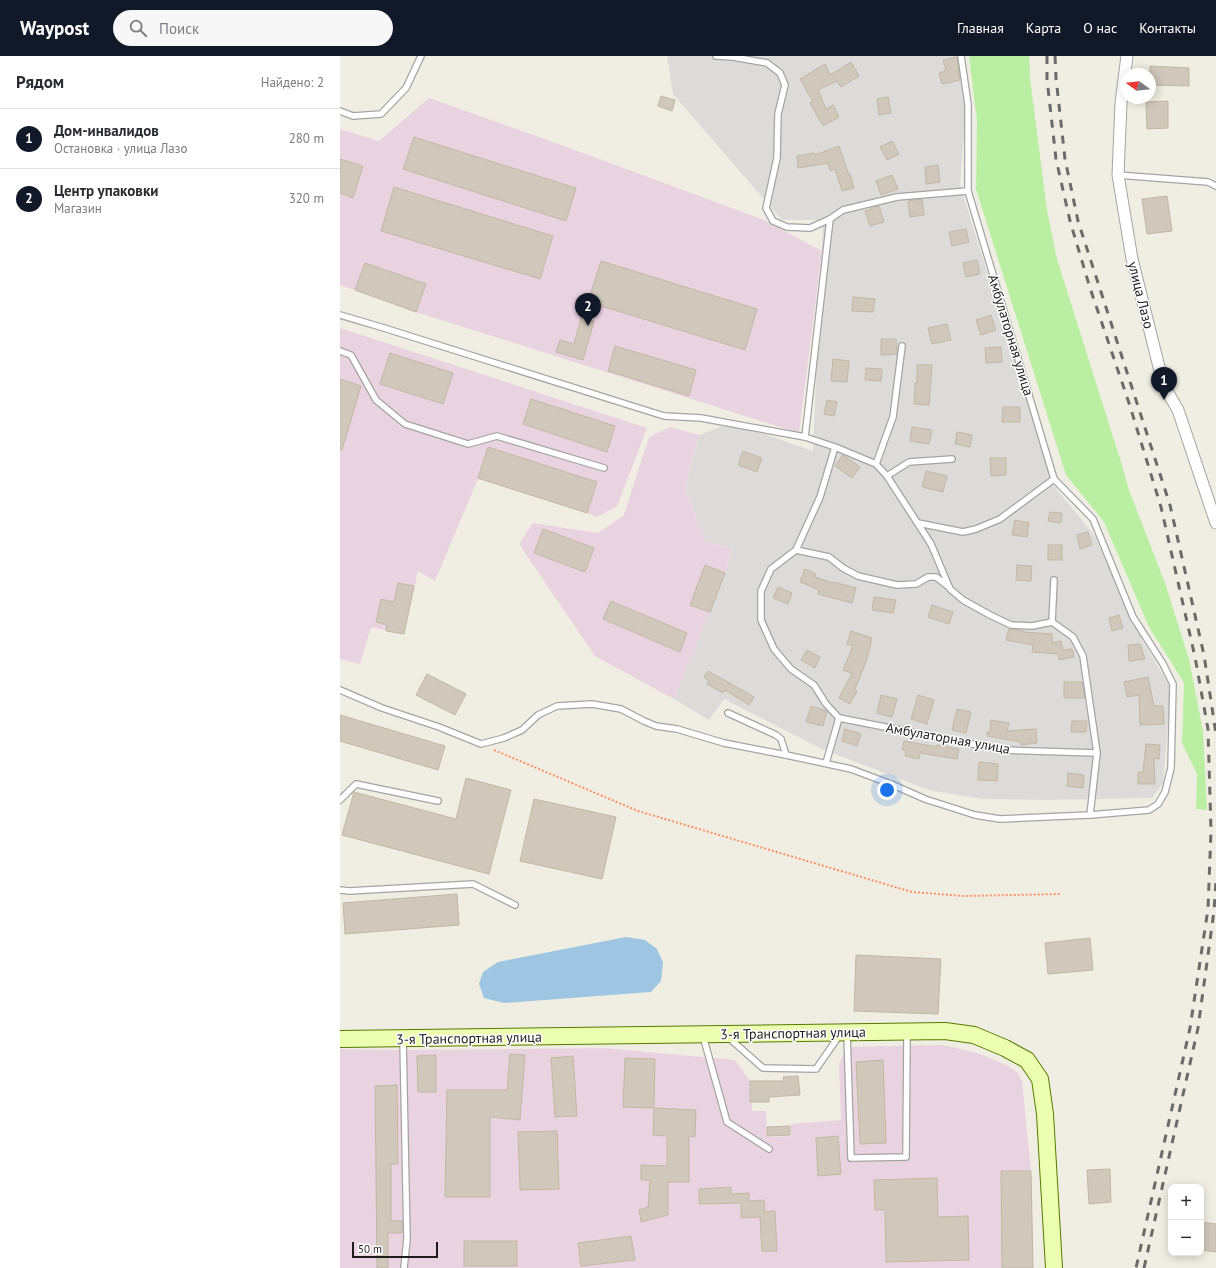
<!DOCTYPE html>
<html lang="ru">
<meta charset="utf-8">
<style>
body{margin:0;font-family:"PT Sans",sans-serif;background:#f7f7f7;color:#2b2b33}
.controls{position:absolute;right:12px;bottom:12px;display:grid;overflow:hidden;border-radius:8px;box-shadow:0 2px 10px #0003}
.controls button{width:36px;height:36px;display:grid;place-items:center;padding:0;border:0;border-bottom:1px solid #e1e1e2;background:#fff;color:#2b2b33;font:20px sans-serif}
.compass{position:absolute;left:780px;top:12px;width:36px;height:36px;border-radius:50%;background:#fff;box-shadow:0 2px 10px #0003;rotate:285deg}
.scale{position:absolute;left:12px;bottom:10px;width:86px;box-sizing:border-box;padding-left:4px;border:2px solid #1d1d1d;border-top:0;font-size:11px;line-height:14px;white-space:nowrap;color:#1d1d1d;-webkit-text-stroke:3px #fff;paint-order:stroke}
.you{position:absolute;left:547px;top:734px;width:14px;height:14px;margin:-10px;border:3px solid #fff;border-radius:50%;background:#1a73e8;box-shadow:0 0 0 6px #1a73e833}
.badge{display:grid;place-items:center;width:26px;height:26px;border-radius:50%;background:#111827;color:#fff;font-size:13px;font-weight:700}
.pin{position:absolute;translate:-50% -33px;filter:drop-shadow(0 1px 2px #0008)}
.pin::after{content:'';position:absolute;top:21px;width:14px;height:12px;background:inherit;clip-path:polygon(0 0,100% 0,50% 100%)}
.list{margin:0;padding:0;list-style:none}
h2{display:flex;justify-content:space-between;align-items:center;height:52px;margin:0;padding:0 16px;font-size:17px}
h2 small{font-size:13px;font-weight:400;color:#7c7c81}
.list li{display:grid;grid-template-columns:26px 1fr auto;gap:12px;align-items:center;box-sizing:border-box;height:60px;padding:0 16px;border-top:1px solid #e1e1e2}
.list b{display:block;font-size:15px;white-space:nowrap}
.list p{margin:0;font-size:13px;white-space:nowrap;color:#7c7c81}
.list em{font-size:13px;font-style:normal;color:#7c7c81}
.icon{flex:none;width:22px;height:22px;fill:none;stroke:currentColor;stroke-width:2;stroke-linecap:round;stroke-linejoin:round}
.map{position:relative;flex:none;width:876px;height:1212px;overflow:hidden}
header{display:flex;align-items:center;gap:24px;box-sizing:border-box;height:56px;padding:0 20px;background:#111827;color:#fff}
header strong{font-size:19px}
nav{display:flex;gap:22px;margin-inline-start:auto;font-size:14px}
.search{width:280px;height:36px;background:#f7f7f7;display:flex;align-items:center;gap:10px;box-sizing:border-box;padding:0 14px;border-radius:22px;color:#7c7c81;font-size:15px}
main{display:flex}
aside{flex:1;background:#fff}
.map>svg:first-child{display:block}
.residential{fill:#dcdbda}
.industrial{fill:#ead3e1}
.grass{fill:#baefa3}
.water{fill:#9ec6e2}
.building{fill:#d0c8bb;stroke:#c3b7a3}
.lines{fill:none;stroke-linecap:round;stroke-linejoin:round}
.lane-casing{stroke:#a4a4a4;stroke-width:8}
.street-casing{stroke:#a4a4a4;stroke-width:13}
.secondary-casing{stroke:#557900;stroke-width:18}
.path{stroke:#ff9164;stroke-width:2;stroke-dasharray:2 2;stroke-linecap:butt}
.lane{stroke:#fff;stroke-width:5.5}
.street{stroke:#fff;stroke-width:11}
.secondary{stroke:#ecffb1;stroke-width:16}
.rail{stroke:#6b6b6b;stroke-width:3;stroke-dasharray:8 8;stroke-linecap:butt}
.labels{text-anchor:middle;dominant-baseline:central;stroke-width:3;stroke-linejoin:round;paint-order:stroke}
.street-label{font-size:14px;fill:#1d1d1d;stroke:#fff}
</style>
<header>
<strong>Waypost</strong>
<div class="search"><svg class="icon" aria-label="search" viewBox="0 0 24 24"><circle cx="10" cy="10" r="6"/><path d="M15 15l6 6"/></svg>Поиск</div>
<nav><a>Главная</a><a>Карта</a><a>О нас</a><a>Контакты</a></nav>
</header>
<main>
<aside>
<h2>Рядом<small>Найдено: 2</small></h2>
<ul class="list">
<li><span class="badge">1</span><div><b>Дом-инвалидов</b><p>Остановка · улица Лазо</p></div><em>280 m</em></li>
<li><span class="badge">2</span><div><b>Центр упаковки</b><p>Магазин</p></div><em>320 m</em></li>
</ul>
</aside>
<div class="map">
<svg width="876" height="1212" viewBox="0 0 876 1212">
<rect width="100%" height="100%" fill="#f0eee2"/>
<!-- residential -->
<polygon class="residential" points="327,0 619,0 626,47 620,129 713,429 755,480 802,584 831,632 823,727 812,742 708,744 642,743 589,734 482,693 384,643 369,664 334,643 385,517 392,493 365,485 345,431 359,379 392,367 473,395 483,164 442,164 333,38"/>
<!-- industrial -->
<g class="industrial">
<polygon points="89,42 224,90 424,164 482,195 459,377 76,256 0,229 0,73 39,85"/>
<polygon points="0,272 307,372 277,450 257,461 247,457 138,423 95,525 78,515 64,578 31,571 20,608 0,603"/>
<polygon points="330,371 359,379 345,431 365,485 392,493 385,517 370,556 334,643 255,600 179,488 193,467 258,477 284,459 309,381"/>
<polygon points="602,989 638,997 666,1009 677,1016 682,1025 691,1115 693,1212 0,1212 0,993 70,994 264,992 395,1004 410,1025 412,1055 426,1055 427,1081 451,1080 451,1068 501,1064 499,1007 509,991"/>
</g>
<!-- grass -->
<polygon class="grass" points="629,0 689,0 690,22 707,154 717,203 781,406 789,434 825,527 849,603 863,675 867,754 856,753 857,718 842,687 844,627 809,571 764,466 726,419 636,133 637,65"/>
<!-- water -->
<polygon class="water" points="286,881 305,884 317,893 323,906 321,925 311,936 164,947 144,942 139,928 143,916 158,906"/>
<!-- building -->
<g class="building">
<polygon points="617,1 620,24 602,28 599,17 606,15 603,4"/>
<polygon points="511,6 519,20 501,31 497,25 478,34 486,53 493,49 499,61 483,70 470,47 473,46 460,23 485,8 490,19"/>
<polygon points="810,10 849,12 849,30 810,29"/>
<polygon points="321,40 335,44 332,55 318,50"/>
<polygon points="548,41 551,57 539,59 537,43"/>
<polygon points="828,45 828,72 807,73 806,46"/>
<polygon points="74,81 236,132 226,165 63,113"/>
<polygon points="552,85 559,98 547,104 540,91"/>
<polygon points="499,90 509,119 510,118 514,132 502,135 495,113 490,115 488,107 458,112 457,100 474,97 475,99"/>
<polygon points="0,103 23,110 13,142 0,137"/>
<polygon points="598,109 600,126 586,128 585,111"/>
<polygon points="552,119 558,133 541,139 536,125"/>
<polygon points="54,131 213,180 200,223 41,175"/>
<polygon points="827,140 832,175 807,178 802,143"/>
<polygon points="582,143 584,159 570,161 568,145"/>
<polygon points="539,150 544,166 530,170 525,155"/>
<polygon points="626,173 629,186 612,190 609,176"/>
<polygon points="637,204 640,218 626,221 623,207"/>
<polygon points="261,205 417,253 405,294 248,246"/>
<polygon points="25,207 86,228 76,256 15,234"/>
<polygon points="513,241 535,243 533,256 512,255"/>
<polygon points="651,259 656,274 641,279 636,264"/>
<polygon points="241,262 254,265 243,304 216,296 220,284 234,288"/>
<polygon points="607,268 611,284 592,288 588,272"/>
<polygon points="541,283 556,283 557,298 541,299"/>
<polygon points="275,290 356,314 349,340 268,315"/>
<polygon points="661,291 662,306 646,307 645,292"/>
<polygon points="50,297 113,317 103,348 40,328"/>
<polygon points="493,303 509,305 507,326 491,325"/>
<polygon points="577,309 592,309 589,349 574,348 575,327 577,327"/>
<polygon points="526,312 542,313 541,325 525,324"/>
<polygon points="0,323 21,330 2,394 0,393"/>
<polygon points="191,343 275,370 267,396 183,368"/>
<polygon points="487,344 497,346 494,360 484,358"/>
<polygon points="663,351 680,351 680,366 662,366"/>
<polygon points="572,371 592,374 589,388 570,385"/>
<polygon points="617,376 632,379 630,391 615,388"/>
<polygon points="148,391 257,426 247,457 138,422"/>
<polygon points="403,395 422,402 417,416 398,409"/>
<polygon points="503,399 520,411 512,422 495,410"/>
<polygon points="650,402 666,402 666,419 651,420"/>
<polygon points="586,415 607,420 603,436 582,431"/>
<polygon points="710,456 722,457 721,467 708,465"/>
<polygon points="675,464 689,467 687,481 672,479"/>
<polygon points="203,473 254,492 245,516 194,497"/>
<polygon points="748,476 752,489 740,493 737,479"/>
<rect x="708" y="489" width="14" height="15"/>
<polygon points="365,509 385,517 370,556 350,549"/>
<polygon points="677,509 692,510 691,525 676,524"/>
<polygon points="465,513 476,518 475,521 493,527 494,526 516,532 512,547 478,538 479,534 460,526"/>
<polygon points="58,527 74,530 64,578 46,575 47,569 36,566 41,543 54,546"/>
<polygon points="438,531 452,537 448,548 433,542"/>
<polygon points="534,541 556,544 553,557 532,554"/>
<polygon points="271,545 347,577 340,596 263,563"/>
<polygon points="592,549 613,556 609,568 588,561"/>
<polygon points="779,559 783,572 772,575 769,562"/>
<polygon points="669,573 684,575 684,576 712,578 712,587 721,585 723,594 732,593 734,601 719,604 718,598 692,596 693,589 666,584"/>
<polygon points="511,575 532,582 527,603 515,633 517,635 510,648 499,642 512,617 503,614 513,590 507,588"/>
<polygon points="800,588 805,603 789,605 788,589"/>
<polygon points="467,594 480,601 475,612 461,604"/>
<polygon points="368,615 414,641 409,649 385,634 383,637 367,628 369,625 364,621"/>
<polygon points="87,618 126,638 115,659 76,639"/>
<polygon points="808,621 814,650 823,650 824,668 800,669 799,639 787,641 784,626"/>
<polygon points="724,626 742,626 745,642 724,642"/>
<polygon points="541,639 557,643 552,661 537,657"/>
<polygon points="578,639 594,644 587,668 571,663"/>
<polygon points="471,650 487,655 483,670 466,666"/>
<polygon points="617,653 631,656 626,677 612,674"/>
<polygon points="0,659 105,690 98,714 0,685"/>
<polygon points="651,664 669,667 667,675 696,673 697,687 681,689 681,686 647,680 647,676 650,676"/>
<polygon points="732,665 747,665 746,676 731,676"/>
<polygon points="505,673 521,678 517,690 502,685"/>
<polygon points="564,685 597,691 597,689 619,693 617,703 580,697 579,703 565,700 566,694 562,694"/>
<polygon points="806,688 820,689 819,703 814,702 815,728 798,728 798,716 803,716"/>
<polygon points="639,706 658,708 657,725 638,724"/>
<polygon points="728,717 744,719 743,732 727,730"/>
<polygon points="126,722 171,734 149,818 2,779 14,736 116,763"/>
<polygon points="194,743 276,761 262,823 180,805"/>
<polygon points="117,838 119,869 5,878 3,847"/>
<polygon points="750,882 753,914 708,918 705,887"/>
<polygon points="516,899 601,903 598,958 514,955"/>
<polygon points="170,998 185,999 180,1064 150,1061 150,1141 105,1141 107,1034 167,1034"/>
<polygon points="96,999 96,1036 78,1036 77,1000"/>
<polygon points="233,1000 237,1060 215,1061 211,1002"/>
<polygon points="285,1002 315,1003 314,1052 283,1051"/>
<polygon points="543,1004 546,1087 520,1088 516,1006"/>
<polygon points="458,1020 460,1039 429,1041 429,1046 410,1046 410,1025 444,1025 443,1021"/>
<polygon points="57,1029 58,1108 51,1108 51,1165 62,1165 62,1177 48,1177 48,1212 37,1212 35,1030"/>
<polygon points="314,1052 356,1054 355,1081 349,1080 349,1126 328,1126 328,1159 301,1166 299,1154 308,1151 310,1124 301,1124 301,1109 327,1110 327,1080 313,1079"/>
<polygon points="450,1070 450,1079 427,1080 427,1071"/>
<polygon points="217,1075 219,1133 180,1134 178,1076"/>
<polygon points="498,1080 501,1118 478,1120 476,1082"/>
<polygon points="770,1113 771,1146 749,1148 747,1114"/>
<polygon points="661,1115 691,1115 693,1212 662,1212"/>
<polygon points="597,1122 598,1161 628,1160 629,1204 546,1206 545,1154 535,1154 534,1124"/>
<polygon points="391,1131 391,1138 409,1137 409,1145 424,1144 425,1156 435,1155 437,1195 422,1195 420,1161 401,1162 401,1147 359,1148 359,1133"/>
<polygon points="861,1166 876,1168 876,1196 861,1194"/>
<polygon points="291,1180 295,1204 241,1210 238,1187"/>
<rect x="124" y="1185" width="53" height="25"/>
</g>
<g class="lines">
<!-- lane casing -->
<g class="lane-casing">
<g id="lane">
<polyline points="376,0 393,1 427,7 440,17 445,29 438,58 437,102 426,152 433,165 447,171 470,172 490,163 465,381"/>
<polyline points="0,55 13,60 41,58 66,32 81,0"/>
<polyline points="778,119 868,126 876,130"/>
<polyline points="490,163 503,154 557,141 628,135"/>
<polyline points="0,259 44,272 324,360 361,362 465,381 495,391 480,441 456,494 431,513 421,535 421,564 434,593 451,613 474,629 486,648 499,662 663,694 757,697 743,600 733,581 712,566 692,570 671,569 650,559 623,544 610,533 591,488 547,420 536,408 495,391"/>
<polyline points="0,295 11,299 36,344 65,368 128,388 157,380 264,412"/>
<polyline points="536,408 553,361 562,290"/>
<polyline points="547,420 569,406 612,403"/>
<polyline points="578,467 623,476 636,473 660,463 714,423"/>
<polyline points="456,494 489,501 503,512 518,520 557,529 576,528 588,521 596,521 609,531"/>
<polyline points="712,566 714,524"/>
<polyline points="0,634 42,652 99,671 141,688 164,682 182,674 198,659 217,650 252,648 281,653 304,665 316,670 337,673 384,687 446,699"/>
<polyline points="388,657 436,679 441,683 446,699 511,713 551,728 585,743 635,759 660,763 750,759 809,754 818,748 825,736 831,712 833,628 823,608 793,561 753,463 714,423 628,135 628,48 621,0"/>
<polyline points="486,707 499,662"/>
<polyline points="0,744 16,728 98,745"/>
<polyline points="750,759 757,697"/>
<polyline points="0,834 9,835 133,828 175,849"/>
<polyline points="507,978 511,1102 566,1101 567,977"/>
<polyline points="363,980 387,1066 429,1093"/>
<polyline points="389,982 423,1012 476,1013 499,980"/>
<polyline points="63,983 67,1183 64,1212"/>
</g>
</g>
<!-- street casing -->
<g class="street-casing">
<polyline id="street" points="787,0 781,47 778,119 792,203 819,311 827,335 838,354 876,467"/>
</g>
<!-- secondary casing -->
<g class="secondary-casing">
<polyline id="secondary" points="0,983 605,975 634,979 665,992 687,1004 700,1023 705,1058 714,1212"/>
</g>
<!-- path -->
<polyline class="path" points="154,694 298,755 572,836 624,840 720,838"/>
<!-- lane -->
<use href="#lane" class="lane"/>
<!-- street -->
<use href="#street" class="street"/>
<!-- secondary -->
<use href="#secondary" class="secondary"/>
<!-- rail -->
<g class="rail">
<polyline points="707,0 707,23 716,103 730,165 750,232 789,347 821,451 855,601 868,673 871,775 868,853 850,972 796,1212"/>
<polyline points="715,0 716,22 725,103 738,165 830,449 864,599 876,678"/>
<polyline points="804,1212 858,972 874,855 876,824"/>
</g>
</g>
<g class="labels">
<!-- street labels -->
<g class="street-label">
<text transform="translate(801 239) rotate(76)">улица Лазо</text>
<text transform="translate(671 279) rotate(73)">Амбулаторная улица</text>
<text transform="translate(608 682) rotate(10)">Амбулаторная улица</text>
<text transform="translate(453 977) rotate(-1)">3-я Транспортная улица</text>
<text transform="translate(129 982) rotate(-1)">3-я Транспортная улица</text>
</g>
</g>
</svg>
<div class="controls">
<button>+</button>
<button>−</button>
</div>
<svg class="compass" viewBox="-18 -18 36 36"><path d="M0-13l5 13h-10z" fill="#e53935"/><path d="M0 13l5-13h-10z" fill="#7c7c81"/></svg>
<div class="scale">50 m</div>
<div class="you"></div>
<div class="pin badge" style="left:824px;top:344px">1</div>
<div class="pin badge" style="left:248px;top:270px">2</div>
</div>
</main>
